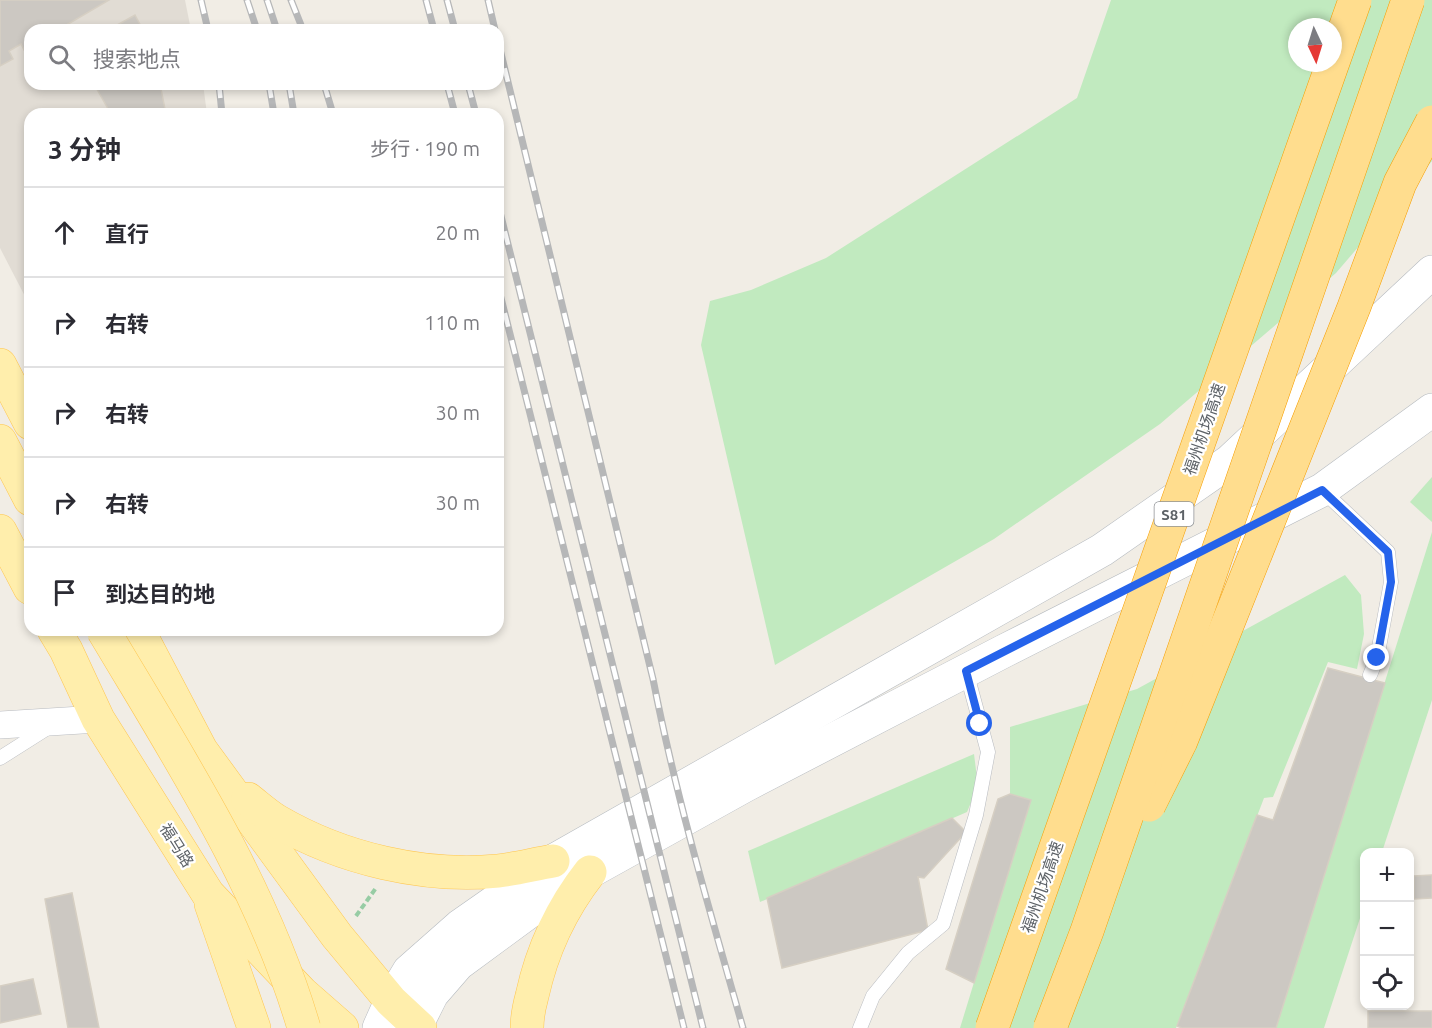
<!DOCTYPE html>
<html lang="zh">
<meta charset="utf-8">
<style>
body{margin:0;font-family:Ubuntu,"Noto Sans SC",sans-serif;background:#f2f2f3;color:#2b2b33}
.controls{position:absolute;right:18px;bottom:18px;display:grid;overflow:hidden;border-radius:12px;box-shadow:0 3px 9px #0003}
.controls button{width:54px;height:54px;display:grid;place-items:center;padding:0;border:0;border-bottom:2px solid #e1e1e2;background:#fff;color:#2b2b33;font:30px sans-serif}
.compass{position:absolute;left:1288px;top:18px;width:54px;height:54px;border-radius:50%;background:#fff;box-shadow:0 3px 9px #0003;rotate:176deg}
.stop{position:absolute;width:18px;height:18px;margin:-14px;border:4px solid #2563eb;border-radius:50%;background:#fff}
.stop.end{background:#2563eb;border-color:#fff;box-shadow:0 2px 6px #0008}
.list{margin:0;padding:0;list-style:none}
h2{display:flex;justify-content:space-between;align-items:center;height:78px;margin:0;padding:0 24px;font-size:26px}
h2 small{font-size:20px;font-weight:400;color:#7c7c81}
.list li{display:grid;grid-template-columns:39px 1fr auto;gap:18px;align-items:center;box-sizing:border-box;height:90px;padding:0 24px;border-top:2px solid #e1e1e2}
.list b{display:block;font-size:22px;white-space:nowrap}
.list em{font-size:20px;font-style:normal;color:#7c7c81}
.icon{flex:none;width:33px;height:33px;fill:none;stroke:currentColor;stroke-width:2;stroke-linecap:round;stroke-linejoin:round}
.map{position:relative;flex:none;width:1432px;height:1028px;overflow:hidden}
.search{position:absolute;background:#fff;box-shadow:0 3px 9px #0003;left:24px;top:24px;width:480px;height:66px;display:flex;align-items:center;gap:15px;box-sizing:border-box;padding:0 21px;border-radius:18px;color:#7c7c81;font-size:22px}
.panel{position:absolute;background:#fff;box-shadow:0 3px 9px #0003;left:24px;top:108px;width:480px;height:528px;border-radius:18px}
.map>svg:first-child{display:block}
.education{fill:#e1dcd4}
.green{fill:#c1eabf;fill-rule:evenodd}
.building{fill:#ccc8c2;stroke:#d6cfc3;stroke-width:1.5}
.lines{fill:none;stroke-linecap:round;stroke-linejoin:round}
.lane-casing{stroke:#b8bbc0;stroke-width:15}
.street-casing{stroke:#b8bbc0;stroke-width:28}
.secondary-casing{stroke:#b6bbc0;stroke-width:34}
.primary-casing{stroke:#ffc650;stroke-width:34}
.path{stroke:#97cca4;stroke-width:4;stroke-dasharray:6 3;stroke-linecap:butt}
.lane{stroke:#fff;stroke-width:14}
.street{stroke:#fff;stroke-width:27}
.secondary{stroke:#fff;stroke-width:33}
.primary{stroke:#ffeeac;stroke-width:33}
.rail-casing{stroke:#b6b7b8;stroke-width:7}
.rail{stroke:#fff;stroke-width:4.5;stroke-dasharray:14;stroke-linecap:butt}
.primary-bridge-casing{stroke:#ffc650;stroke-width:34;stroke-linecap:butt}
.highway-bridge-casing{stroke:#f69e00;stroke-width:34;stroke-linecap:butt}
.primary-bridge{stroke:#ffeeac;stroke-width:33}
.highway-bridge{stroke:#ffdd8e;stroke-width:33}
.route{stroke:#2563eb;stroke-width:8}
.labels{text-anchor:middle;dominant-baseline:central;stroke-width:4.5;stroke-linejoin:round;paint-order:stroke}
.shield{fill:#fff;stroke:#8e9195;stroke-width:1.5}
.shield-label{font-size:15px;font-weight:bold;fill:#5d6267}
.street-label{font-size:16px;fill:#5d6267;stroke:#fff}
</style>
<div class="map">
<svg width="1432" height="1028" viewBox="0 0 1432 1028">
<rect width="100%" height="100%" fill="#f1ede5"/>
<!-- education -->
<polygon class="education" points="0,0 185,0 191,30 30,30 30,84 203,84 207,114 30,114 30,306 0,248"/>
<!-- green -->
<g class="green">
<path d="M1111,0H1432V161L1336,273L1160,424L994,539L775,665L701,345L710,301L751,290L826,258L1077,98ZM1297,27H1333V63H1297Z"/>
<polygon points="1432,477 1432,522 1410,502"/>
<polygon points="1432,532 1432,700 1382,852 1364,852 1364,906 1324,1028 1276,1028"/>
<polygon points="1345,575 1361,595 1364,634 1357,669 1328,662 1273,797 1264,798 1176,1028 960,1028 1030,800 1010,794 1010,727 1137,689"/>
<polygon points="974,754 978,786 967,812 760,902 748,851"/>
</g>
<!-- building -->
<g class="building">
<polygon points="0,0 109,0 58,30 30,30 30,46 24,50 21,44 9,51 13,59 0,66"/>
<polygon points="135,15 143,30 108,30"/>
<polygon points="94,84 160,84 166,114 111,114"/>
<polygon points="1328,668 1385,683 1276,1028 1182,1028 1177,1026 1257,815 1273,820"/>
<polygon points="1010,794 1031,800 974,983 946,969 998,799"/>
<polygon points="952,818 966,832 924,878 918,877 928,930 782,968 767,898"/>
<polygon points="1432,875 1432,898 1414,899 1414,876"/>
<polygon points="72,893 99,1028 68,1028 45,899"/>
<polygon points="33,979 41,1014 0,1023 0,986"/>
<rect x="1368" y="1011" width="64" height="17"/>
</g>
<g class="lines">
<!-- lane casing -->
<g class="lane-casing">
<g id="lane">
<polyline points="1322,490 1388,552 1391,582 1377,658 1370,675"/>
<polyline points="0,758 49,727"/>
<polyline points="860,1028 873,996 908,953 943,924 976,815 988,752 966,671"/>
</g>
</g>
<!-- street casing -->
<g class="street-casing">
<polyline id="street" points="0,725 98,719"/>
</g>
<!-- secondary casing -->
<g class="secondary-casing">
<g id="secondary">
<polyline points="379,1028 391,1001 409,971 460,926 553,861 1102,550 1230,461 1432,272"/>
<polyline points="415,1028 432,994 458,964 564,886 746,785 1004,651 1322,490 1432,410"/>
</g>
</g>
<!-- primary casing -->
<g class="primary-casing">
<g id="primary">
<polyline points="0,365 30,423"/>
<polyline points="0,441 30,499"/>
<polyline points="0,531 30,588"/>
<polyline points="54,630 66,650 98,719 208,894 302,993 342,1028"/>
<polyline points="138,630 201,750 337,936 391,1001 420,1028"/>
<path d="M248,799C257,806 267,815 277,821C342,859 424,878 498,871C516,869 535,864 553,861"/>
<polyline points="211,904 254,1028"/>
<path d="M527,1028C527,1017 529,1007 532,996C542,950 561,909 590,872"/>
</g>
</g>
<!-- path -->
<polyline class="path" points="356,916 376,888"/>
<!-- lane -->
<use href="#lane" class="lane"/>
<!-- street -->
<use href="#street" class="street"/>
<!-- secondary -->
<use href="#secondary" class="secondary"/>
<!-- primary -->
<use href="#primary" class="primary"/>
<!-- rail casing -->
<g class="rail-casing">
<g id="rail">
<polyline points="201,0 208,30"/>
<polyline points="247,0 257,30"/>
<polyline points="267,0 277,30"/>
<polyline points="291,0 303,30"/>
<polyline points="426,0 434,30"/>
<polyline points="447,0 455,30"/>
<polyline points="488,0 495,30"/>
<path d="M498,41L653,679C676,797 710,912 743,1028"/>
<polyline points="219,84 222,114"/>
<polyline points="269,84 274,114"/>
<polyline points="289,84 294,114"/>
<polyline points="324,84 333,114"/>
<polyline points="447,84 455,114"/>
<polyline points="468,84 476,114"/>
<polyline points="498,204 703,1028"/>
<polyline points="498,286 684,1028"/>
</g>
</g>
<!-- rail -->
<use href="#rail" class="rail"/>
<!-- primary-bridge casing -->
<g class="primary-bridge-casing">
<path id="primary-bridge" d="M103,630C179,758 262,885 304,1028"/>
</g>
<!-- highway-bridge casing -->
<g class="highway-bridge-casing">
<g id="highway-bridge">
<polyline points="1149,805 1181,741 1354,307 1400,183 1432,122"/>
<polyline points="992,1028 1355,0"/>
<polyline points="1050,1028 1087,931 1408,0"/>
</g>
</g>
<!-- primary-bridge -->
<use href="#primary-bridge" class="primary-bridge"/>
<!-- highway-bridge -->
<use href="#highway-bridge" class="highway-bridge"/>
</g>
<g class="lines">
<!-- route -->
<polyline class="route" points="980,724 966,671 1322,490 1388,552 1391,582 1377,658"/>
</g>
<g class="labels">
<!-- shield labels -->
<rect class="shield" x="1154.5" y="502" width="39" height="24" rx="4.5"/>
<g class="shield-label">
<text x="1174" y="514">S81</text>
</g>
<!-- street labels -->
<g class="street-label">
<text transform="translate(1204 429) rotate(-71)">福州机场高速</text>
<text transform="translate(177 845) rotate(58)">福马路</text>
<text transform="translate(1042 887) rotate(-71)">福州机场高速</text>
</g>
</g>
</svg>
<div class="controls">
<button>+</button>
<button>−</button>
<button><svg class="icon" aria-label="locate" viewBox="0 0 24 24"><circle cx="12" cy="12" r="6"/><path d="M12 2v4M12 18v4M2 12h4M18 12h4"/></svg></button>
</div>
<svg class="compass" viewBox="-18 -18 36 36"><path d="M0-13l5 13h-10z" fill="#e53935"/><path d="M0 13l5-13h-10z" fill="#7c7c81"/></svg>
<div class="stop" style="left:980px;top:724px"></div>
<div class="stop end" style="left:1377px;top:658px"></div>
<div class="search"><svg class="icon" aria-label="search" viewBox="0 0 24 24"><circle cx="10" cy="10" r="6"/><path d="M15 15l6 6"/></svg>搜索地点</div>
<section class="panel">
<h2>3 分钟<small>步行 · 190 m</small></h2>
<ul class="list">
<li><svg class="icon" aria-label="ahead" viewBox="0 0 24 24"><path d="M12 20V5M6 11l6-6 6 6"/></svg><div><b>直行</b></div><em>20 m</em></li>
<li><svg class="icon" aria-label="right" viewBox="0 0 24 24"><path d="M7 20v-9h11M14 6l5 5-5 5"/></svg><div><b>右转</b></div><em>110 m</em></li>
<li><svg class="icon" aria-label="right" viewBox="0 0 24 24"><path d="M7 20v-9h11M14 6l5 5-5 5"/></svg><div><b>右转</b></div><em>30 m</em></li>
<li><svg class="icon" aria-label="right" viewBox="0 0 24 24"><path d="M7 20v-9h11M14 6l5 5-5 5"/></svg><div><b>右转</b></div><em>30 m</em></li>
<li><svg class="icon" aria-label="arrive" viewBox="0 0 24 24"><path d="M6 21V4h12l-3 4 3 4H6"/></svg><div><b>到达目的地</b></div></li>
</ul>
</section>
</div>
